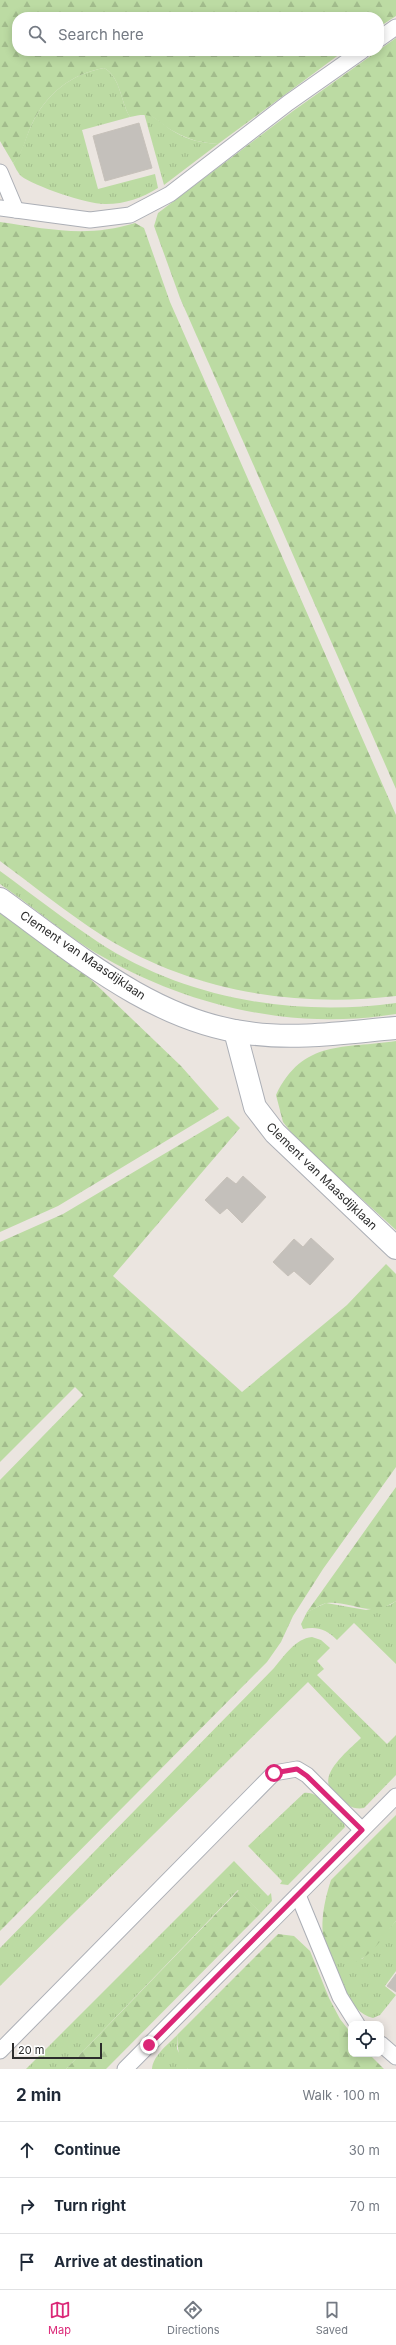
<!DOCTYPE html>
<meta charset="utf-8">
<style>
body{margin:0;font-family:Inter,sans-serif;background:#f6f6f7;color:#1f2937}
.controls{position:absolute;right:12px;bottom:12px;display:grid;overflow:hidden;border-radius:8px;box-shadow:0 2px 10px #0003}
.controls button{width:36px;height:36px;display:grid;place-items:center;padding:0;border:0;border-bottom:1px solid #e0e1e3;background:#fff;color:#1f2937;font:20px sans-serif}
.scale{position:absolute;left:12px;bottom:10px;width:90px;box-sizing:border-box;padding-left:4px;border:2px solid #2c2c2c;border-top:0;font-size:11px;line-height:14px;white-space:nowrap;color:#2c2c2c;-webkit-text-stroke:3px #fff;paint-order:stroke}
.stop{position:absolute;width:12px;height:12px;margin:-9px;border:3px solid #db2777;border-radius:50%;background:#fff}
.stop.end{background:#db2777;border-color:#fff;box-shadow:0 1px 4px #0008}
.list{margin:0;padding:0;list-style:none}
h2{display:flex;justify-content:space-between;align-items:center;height:52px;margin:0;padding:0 16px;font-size:17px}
h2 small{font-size:13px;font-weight:400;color:#747a83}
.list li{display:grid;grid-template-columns:26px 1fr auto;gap:12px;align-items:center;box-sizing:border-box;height:56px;padding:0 16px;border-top:1px solid #e0e1e3}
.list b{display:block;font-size:15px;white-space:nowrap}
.list em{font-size:13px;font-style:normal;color:#747a83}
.icon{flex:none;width:22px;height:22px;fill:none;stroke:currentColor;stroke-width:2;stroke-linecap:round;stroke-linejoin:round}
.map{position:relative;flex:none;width:396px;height:2069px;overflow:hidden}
.search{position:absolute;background:#fff;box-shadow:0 2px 10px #0003;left:12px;right:12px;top:12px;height:44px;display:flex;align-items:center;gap:10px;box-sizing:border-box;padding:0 14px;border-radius:16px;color:#747a83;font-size:15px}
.sheet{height:220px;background:#fff}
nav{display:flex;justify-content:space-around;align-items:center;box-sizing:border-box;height:56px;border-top:1px solid #e0e1e3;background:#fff;font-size:11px;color:#747a83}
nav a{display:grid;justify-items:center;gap:2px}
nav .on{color:#db2777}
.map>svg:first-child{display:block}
.grass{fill:url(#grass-tufts)}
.forest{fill:url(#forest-firs)}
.building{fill:#c4c0bb;stroke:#c7c1ba}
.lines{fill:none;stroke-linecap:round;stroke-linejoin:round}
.service-casing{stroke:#acafb6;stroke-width:17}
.minor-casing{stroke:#acafb6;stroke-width:24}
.service{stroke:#fff;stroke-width:15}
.minor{stroke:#fff;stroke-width:22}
.route{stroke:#db2777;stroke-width:5}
.labels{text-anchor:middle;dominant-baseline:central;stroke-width:3.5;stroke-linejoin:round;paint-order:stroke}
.street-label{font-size:12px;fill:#2c2c2c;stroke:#fff}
</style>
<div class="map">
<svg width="396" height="2069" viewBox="0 0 396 2069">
<defs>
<pattern id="grass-tufts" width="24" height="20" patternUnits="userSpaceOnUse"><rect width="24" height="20" fill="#bcdba3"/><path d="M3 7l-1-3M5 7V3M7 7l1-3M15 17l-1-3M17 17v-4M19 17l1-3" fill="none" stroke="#a2bc8c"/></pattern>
<pattern id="forest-firs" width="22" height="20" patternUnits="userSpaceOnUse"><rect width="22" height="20" fill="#bcdba3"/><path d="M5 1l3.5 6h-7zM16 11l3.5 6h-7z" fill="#a2bc8c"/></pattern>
</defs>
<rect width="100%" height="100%" fill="#ebe5e0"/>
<!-- grass -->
<g class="grass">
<path d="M104,68C121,77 120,101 130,117L82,130L98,189L155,174L158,188C142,198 125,204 106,204C89,205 34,186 21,176C18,173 15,167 13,163C23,152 25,138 32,124C46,94 71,74 104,68Z"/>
<path d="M144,113C156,116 163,125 173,131C187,140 202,143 218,144L164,185Z"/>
<path d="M0,871C33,895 65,920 98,942C185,999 295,1017 396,1003V1014C292,1031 186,1006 96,953C63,933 32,906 0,884Z"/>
<path d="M396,1601V1664L354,1623L337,1640C327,1630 318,1626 303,1629L301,1624L307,1612L326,1603L366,1610L390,1605Z"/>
<path d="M312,1637L321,1640L330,1648L317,1661L324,1669L317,1675L387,1744L396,1735V1775L364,1808C354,1810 346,1805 339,1798C336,1794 331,1790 329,1786C323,1770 351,1748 361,1738L308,1682L0,1986V1948L274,1668C285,1655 295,1639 312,1637Z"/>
<path d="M304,1793C320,1791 334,1812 344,1823L345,1827L288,1885L280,1884L282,1881L248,1846Z"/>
<polygon points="234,1861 268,1896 271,1893 272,1901 261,1913 238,1890 66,2069 26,2069"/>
<path d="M396,1921V1971L385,1986L396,1995L380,2015L373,2018C347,2012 338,1973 328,1951L362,1959Z"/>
<path d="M178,2034L177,2049L188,2069H152C153,2055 169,2044 178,2034Z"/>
</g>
<!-- forest -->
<g class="forest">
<path d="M0,0H396V16L379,27V17H17V51H344L218,144C202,143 189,140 175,132C155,122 156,110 130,117C120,101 121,77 104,68C71,74 46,94 32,124C25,138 24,152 13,163L0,141Z"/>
<polygon points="396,38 396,789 180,298 154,226 158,213 293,111"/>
<path d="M0,222C48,229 87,238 135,223L144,228L170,302L396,815V996C295,1008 190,991 103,936C67,913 34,886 0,861Z"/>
<polygon points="0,912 82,971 181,1066 219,1109 58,1206 0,1232"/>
<path d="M396,1041V1230L298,1141L283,1122L276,1095C303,1039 344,1049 396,1041Z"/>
<polygon points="228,1116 240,1128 113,1276 242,1392 347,1305 386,1264 396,1274 396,1467 323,1569 293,1616 281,1642 267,1662 0,1931 0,1480 83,1395 75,1387 0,1462 0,1242 63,1214"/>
<path d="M396,1487V1601C369,1619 354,1601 327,1603C321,1604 313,1610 307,1612Z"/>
<path d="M396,1815V1921C385,1934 372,1956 355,1962C350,1964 343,1963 338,1960C313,1946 324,1901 331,1880Z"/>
<polygon points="239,1890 261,1913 106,2069 66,2069"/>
<path d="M278,1934L294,1936L310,1951L329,1998L340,2019L351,2033V2054H369L384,2069H188C178,2059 177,2047 178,2034Z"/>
</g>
<!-- building -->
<g class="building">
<polygon points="139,123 152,168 105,181 93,136"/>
<polygon points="243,1176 266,1197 242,1223 227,1208 220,1214 205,1200 227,1177 236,1184"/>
<polygon points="311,1238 334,1259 310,1285 294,1271 288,1276 273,1262 294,1239 303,1247"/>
<polygon points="396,1974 396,1992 387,1986"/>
</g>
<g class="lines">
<!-- service casing -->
<g class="service-casing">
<g id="service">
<polyline points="379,39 396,27"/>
<polyline points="0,172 16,210"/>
<polyline points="0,208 90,220 130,215 170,194 288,103 362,51"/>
<polyline points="298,1895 340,1997 357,2024"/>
<polyline points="381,2044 396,2057"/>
<polyline points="0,2051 274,1773 297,1769 307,1775 362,1830"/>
<polyline points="125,2069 396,1796"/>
</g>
</g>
<!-- minor casing -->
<g class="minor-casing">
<g id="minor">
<path d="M0,899C75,953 153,1021 248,1033C296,1040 348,1032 396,1028"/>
<polyline points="235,1031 255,1107 275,1133 396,1248"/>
</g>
</g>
<!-- service -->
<use href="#service" class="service"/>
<!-- minor -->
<use href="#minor" class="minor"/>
</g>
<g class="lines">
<!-- route -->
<polyline class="route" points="149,2045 362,1830 307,1776 297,1769 274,1773"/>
</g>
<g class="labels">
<!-- street labels -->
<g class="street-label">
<text transform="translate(83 955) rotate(34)">Clement van Maasdijklaan</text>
<text transform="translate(322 1176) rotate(44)">Clement van Maasdijklaan</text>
</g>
</g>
</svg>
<div class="controls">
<button><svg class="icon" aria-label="locate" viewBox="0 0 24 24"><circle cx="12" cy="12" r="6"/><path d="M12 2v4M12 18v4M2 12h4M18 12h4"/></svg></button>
</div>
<div class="scale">20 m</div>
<div class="stop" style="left:274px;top:1773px"></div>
<div class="stop end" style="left:149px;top:2045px"></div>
<div class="search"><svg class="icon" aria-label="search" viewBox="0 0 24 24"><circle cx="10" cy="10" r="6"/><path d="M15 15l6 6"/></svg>Search here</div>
</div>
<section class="sheet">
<h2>2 min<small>Walk · 100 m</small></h2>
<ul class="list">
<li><svg class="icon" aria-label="ahead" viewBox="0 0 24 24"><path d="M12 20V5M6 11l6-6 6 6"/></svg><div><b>Continue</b></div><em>30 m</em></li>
<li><svg class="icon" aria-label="right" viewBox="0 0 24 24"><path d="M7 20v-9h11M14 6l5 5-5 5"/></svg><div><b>Turn right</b></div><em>70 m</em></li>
<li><svg class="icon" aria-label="arrive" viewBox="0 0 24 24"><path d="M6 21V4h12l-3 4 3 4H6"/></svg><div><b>Arrive at destination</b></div></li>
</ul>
</section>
<nav>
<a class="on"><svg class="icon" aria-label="map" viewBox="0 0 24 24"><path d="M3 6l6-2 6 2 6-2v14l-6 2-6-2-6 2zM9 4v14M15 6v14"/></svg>Map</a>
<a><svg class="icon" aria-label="directions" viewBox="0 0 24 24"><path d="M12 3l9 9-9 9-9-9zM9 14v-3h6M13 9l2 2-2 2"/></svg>Directions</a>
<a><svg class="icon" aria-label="saved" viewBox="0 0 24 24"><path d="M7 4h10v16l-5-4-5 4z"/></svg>Saved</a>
</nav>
